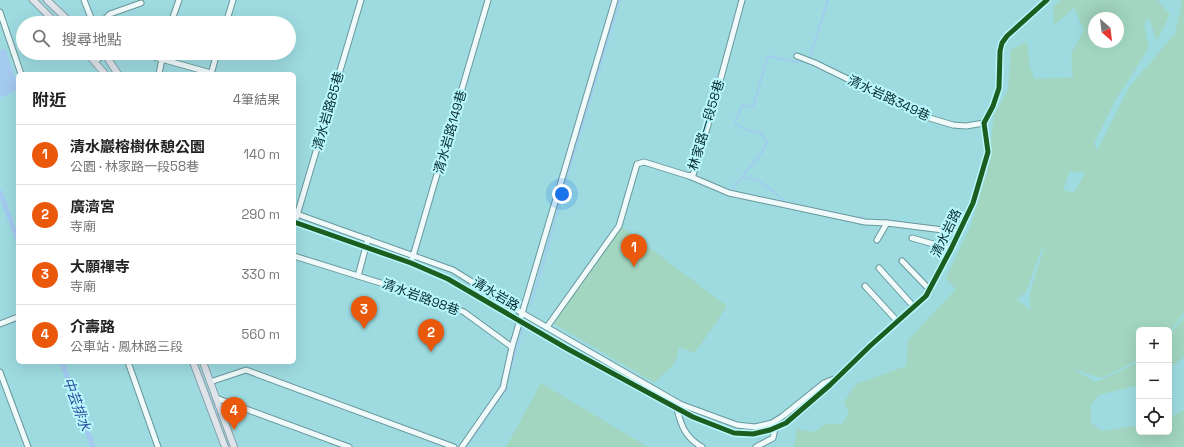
<!DOCTYPE html>
<html lang="zh-TW">
<meta charset="utf-8">
<style>
body{margin:0;font-family:"Space Grotesk","Noto Sans TC",sans-serif;background:#f6f6f6;color:#222}
.controls{position:absolute;right:12px;bottom:12px;display:grid;overflow:hidden;border-radius:6px;box-shadow:0 4px 16px #0002}
.controls button{width:36px;height:36px;display:grid;place-items:center;padding:0;border:0;border-bottom:1px solid #e0e0e0;background:#fff;color:#222;font:20px sans-serif}
.compass{position:absolute;left:1088px;top:12px;width:36px;height:36px;border-radius:50%;background:#fff;box-shadow:0 4px 16px #0002;rotate:152deg}
.you{position:absolute;left:562px;top:194px;width:14px;height:14px;margin:-10px;border:3px solid #fff;border-radius:50%;background:#1a73e8;box-shadow:0 0 0 6px #1a73e833}
.badge{display:grid;place-items:center;width:26px;height:26px;border-radius:50%;background:#ea580c;color:#fff;font-size:13px;font-weight:700}
.pin{position:absolute;translate:-50% -33px;filter:drop-shadow(0 1px 2px #0008)}
.pin::after{content:'';position:absolute;top:21px;width:14px;height:12px;background:inherit;clip-path:polygon(0 0,100% 0,50% 100%)}
.list{margin:0;padding:0;list-style:none}
h2{display:flex;justify-content:space-between;align-items:center;height:52px;margin:0;padding:0 16px;font-size:17px}
h2 small{font-size:13px;font-weight:400;color:#767676}
.list li{display:grid;grid-template-columns:26px 1fr auto;gap:12px;align-items:center;box-sizing:border-box;height:60px;padding:0 16px;border-top:1px solid #e0e0e0}
.list b{display:block;font-size:15px;white-space:nowrap}
.list p{margin:0;font-size:13px;white-space:nowrap;color:#767676}
.list em{font-size:13px;font-style:normal;color:#767676}
.icon{flex:none;width:22px;height:22px;fill:none;stroke:currentColor;stroke-width:2;stroke-linecap:round;stroke-linejoin:round}
.map{position:relative;flex:none;width:1184px;height:447px;overflow:hidden}
.search{position:absolute;background:#fff;box-shadow:0 4px 16px #0002;left:16px;top:16px;width:280px;height:44px;display:flex;align-items:center;gap:10px;box-sizing:border-box;padding:0 14px;border-radius:22px;color:#767676;font-size:15px}
.panel{position:absolute;background:#fff;box-shadow:0 4px 16px #0002;left:16px;top:72px;width:280px;height:292px;border-radius:6px}
.map>svg:first-child{display:block}
.green{fill:#a2d6c0;fill-rule:evenodd}
.water{fill:#a4caf0}
.lines{fill:none;stroke-linecap:round;stroke-linejoin:round}
.stream{stroke:#a4caf0;stroke-width:1.5}
.canal{stroke:#a4caf0;stroke-width:5}
.minor-casing{stroke:#68979b;stroke-width:7}
.major-casing{stroke:#89a0ab;stroke-width:8}
.minor{stroke:#f0fafa;stroke-width:5}
.major{stroke:#dee4ea;stroke-width:6}
.cycleway-casing{stroke:#baf8fe;stroke-width:8}
.cycleway{stroke:#1b5e20;stroke-width:5}
.labels{text-anchor:middle;dominant-baseline:central;stroke-width:4;stroke-linejoin:round;paint-order:stroke}
.street-label{font-size:13px;fill:#052c2f;stroke:#baf8fe}
.water-label{font-size:14px;font-style:italic;fill:#2c4e9b;stroke:#baf8fe}
</style>
<div class="map">
<svg width="1184" height="447" viewBox="0 0 1184 447">
<rect width="100%" height="100%" fill="#9ddbe1"/>
<!-- green -->
<g class="green">
<path d="M1061,0H1157L1170,14L1157,41L1149,18L1144,24L1149,48L1116,99L1094,143L1097,151L1129,87L1175,34L1182,0H1184V313L1169,333V330H1139V360L1101,378L1070,368L1096,382L1139,362V385L1099,395L1091,405V423L1102,431L1139,425V432H1169V418L1184,410V447H794L797,429L814,432L825,424H842L849,413L844,402L856,384L906,366L908,340L956,289L946,278L971,225L988,168L994,115L1008,90L1011,50L1027,41L1029,64L1034,79L1073,77L1071,54L1084,30L1074,8L1054,25L1053,7ZM1094,18H1118V42H1094ZM1070,171L1085,173L1074,193L1063,190ZM1044,248L1030,292V310L1016,299L1026,292L1041,250Z"/>
<polygon points="622,227 727,306 695,353 679,347 675,363 659,378 655,383 553,323"/>
<polygon points="1184,317 1184,357 1169,368 1169,335"/>
<polygon points="541,383 648,447 506,447"/>
</g>
<!-- water -->
<polygon class="water" points="5,49 18,84 18,90 0,98 0,50"/>
<g class="lines">
<!-- stream -->
<g class="stream">
<polyline points="810,56 828,0"/>
<path d="M742,177C749,179 758,180 763,184C773,190 779,198 789,204"/>
<polyline points="730,191 761,154 767,143 761,133 744,129 735,123 742,105 753,107 768,56 795,62 804,61"/>
<polyline points="855,218 863,217"/>
<polyline points="530,305 540,274 575,150 620,0"/>
<polyline points="508,377 523,329"/>
<polyline points="466,447 507,388 506,382"/>
</g>
<!-- canal -->
<g class="canal">
<polyline points="0,192 18,241"/>
<polyline points="62,362 93,447"/>
</g>
<!-- minor casing -->
<g class="minor-casing">
<g id="minor">
<polyline points="84,0 93,23"/>
<polyline points="0,12 21,74"/>
<polyline points="173,17 179,0"/>
<polyline points="101,23 110,14 141,3"/>
<polyline points="226,23 233,0"/>
<polyline points="140,53 211,73"/>
<polyline points="797,56 815,63 923,116 953,125 966,126 984,123"/>
<polyline points="95,61 105,54 108,53"/>
<polyline points="159,74 162,59"/>
<polyline points="211,74 217,53"/>
<polyline points="689,176 729,193 865,222 887,223 959,232"/>
<polyline points="294,213 453,270 522,313 680,404 737,425 755,427 772,423 783,416 824,383 834,379"/>
<polyline points="294,222 411,263 448,279 566,348 693,417 734,433 753,434 770,430 786,423 830,385 870,346 926,296 951,249 973,203 988,152 984,123 993,106 999,88 1000,51 1002,43 1007,36 1047,0"/>
<polyline points="295,222 361,0"/>
<polyline points="912,238 951,249"/>
<polyline points="877,240 887,223"/>
<polyline points="294,256 419,295 464,312 512,347"/>
<polyline points="902,261 930,290"/>
<polyline points="411,263 488,0"/>
<polyline points="879,268 914,307"/>
<polyline points="358,276 368,239"/>
<polyline points="865,286 898,322"/>
<polyline points="0,324 18,317"/>
<polyline points="547,327 619,226 637,164 644,162 689,176 693,175 710,118 742,0"/>
<polyline points="128,362 158,447"/>
<polyline points="0,372 28,447"/>
<polyline points="210,382 246,370 454,447"/>
<polyline points="216,398 349,447"/>
<path d="M678,408L677,409C681,426 686,438 702,447"/>
<polyline points="462,447 503,388 512,347 615,0"/>
<polyline points="756,447 773,438 775,429 775,427"/>
</g>
</g>
<!-- major casing -->
<g class="major-casing">
<g id="major">
<polyline points="33,0 56,23"/>
<polyline points="47,0 71,23"/>
<polyline points="87,53 105,74"/>
<polyline points="104,53 118,74"/>
<polyline points="193,362 225,447"/>
<polyline points="203,362 234,447"/>
</g>
</g>
<!-- minor -->
<use href="#minor" class="minor"/>
<!-- major -->
<use href="#major" class="major"/>
<!-- cycleway casing -->
<g class="cycleway-casing">
<polyline id="cycleway" points="294,222 411,263 448,279 566,348 693,417 734,433 753,434 770,430 786,423 830,385 870,346 926,296 951,249 973,203 988,152 984,123 993,106 999,88 1000,51 1002,43 1007,36 1047,0"/>
</g>
<!-- cycleway -->
<use href="#cycleway" class="cycleway"/>
</g>
<g class="labels">
<!-- street labels -->
<g class="street-label">
<text transform="translate(889 98) rotate(25)">清水岩路349巷</text>
<text transform="translate(328 111) rotate(-74)">清水岩路85巷</text>
<text transform="translate(706 125) rotate(-73)">林家路一段58巷</text>
<text transform="translate(450 132) rotate(-74)">清水岩路149巷</text>
<text transform="translate(946 233) rotate(-64)">清水岩路</text>
<text transform="translate(496 294) rotate(31)">清水岩路</text>
<text transform="translate(421 297) rotate(20)">清水岩路98巷</text>
</g>
<!-- water labels -->
<g class="water-label">
<text transform="translate(77 404) rotate(70)">中芸排水</text>
</g>
</g>
</svg>
<div class="controls">
<button>+</button>
<button>−</button>
<button><svg class="icon" aria-label="locate" viewBox="0 0 24 24"><circle cx="12" cy="12" r="6"/><path d="M12 2v4M12 18v4M2 12h4M18 12h4"/></svg></button>
</div>
<svg class="compass" viewBox="-18 -18 36 36"><path d="M0-13l5 13h-10z" fill="#e53935"/><path d="M0 13l5-13h-10z" fill="#767676"/></svg>
<div class="you"></div>
<div class="pin badge" style="left:634px;top:267px">1</div>
<div class="pin badge" style="left:431px;top:352px">2</div>
<div class="pin badge" style="left:364px;top:329px">3</div>
<div class="pin badge" style="left:234px;top:430px">4</div>
<div class="search"><svg class="icon" aria-label="search" viewBox="0 0 24 24"><circle cx="10" cy="10" r="6"/><path d="M15 15l6 6"/></svg>搜尋地點</div>
<section class="panel">
<h2>附近<small>4筆結果</small></h2>
<ul class="list">
<li><span class="badge">1</span><div><b>清水巖榕樹休憩公園</b><p>公園 · 林家路一段58巷</p></div><em>140 m</em></li>
<li><span class="badge">2</span><div><b>廣濟宮</b><p>寺廟</p></div><em>290 m</em></li>
<li><span class="badge">3</span><div><b>大願禪寺</b><p>寺廟</p></div><em>330 m</em></li>
<li><span class="badge">4</span><div><b>介壽路</b><p>公車站 · 鳳林路三段</p></div><em>560 m</em></li>
</ul>
</section>
</div>
